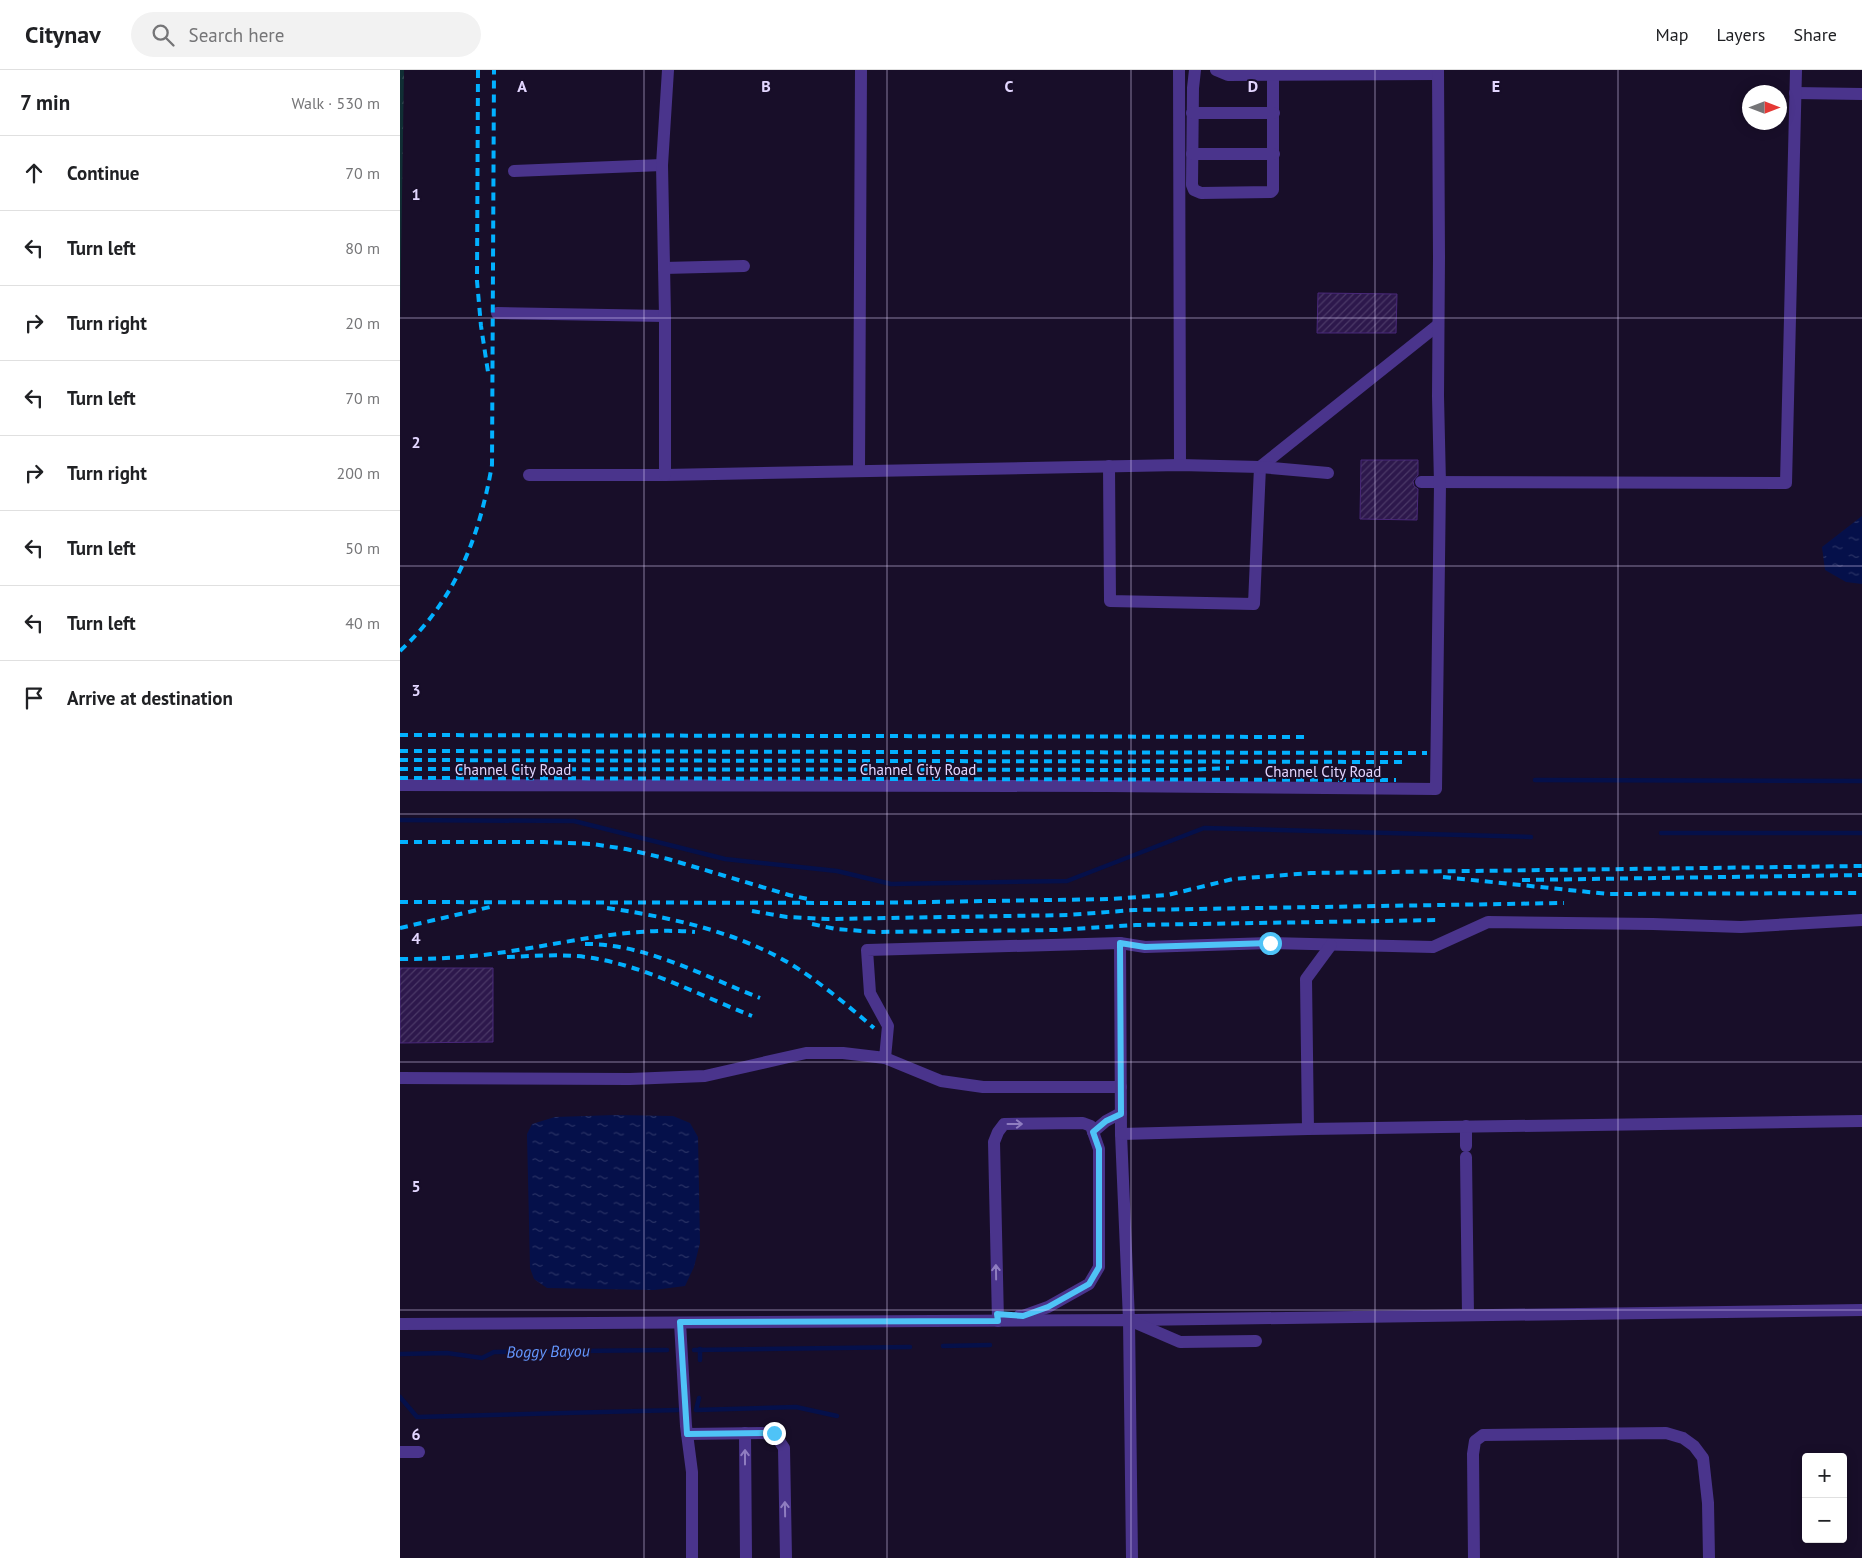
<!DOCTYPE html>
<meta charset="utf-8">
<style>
body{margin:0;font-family:"PT Sans",sans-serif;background:#f2f2f2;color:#202124}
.controls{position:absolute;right:15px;bottom:15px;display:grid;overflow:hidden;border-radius:5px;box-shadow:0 2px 12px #0003}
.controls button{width:45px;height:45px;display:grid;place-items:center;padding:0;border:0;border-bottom:1px solid #e0e0e0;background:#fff;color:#202124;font:25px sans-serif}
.compass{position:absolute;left:1342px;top:15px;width:45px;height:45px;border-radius:50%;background:#fff;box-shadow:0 2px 12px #0003;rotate:90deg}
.stop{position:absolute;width:15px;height:15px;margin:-11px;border:4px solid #4fc3f7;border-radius:50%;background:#fff}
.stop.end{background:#4fc3f7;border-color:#fff;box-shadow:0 1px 5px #0008}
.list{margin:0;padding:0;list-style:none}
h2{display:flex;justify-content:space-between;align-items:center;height:65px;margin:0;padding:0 20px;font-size:21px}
h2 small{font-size:16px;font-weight:400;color:#757577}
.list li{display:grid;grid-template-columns:32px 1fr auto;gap:15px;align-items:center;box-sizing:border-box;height:75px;padding:0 20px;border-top:1px solid #e0e0e0}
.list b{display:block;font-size:19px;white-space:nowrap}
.list em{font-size:16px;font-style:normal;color:#757577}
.icon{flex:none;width:28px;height:28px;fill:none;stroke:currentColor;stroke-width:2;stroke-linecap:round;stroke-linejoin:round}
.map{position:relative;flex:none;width:1462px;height:1488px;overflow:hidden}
header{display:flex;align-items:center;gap:30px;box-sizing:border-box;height:70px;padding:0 25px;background:#fff;border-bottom:1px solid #e0e0e0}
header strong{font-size:24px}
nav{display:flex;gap:28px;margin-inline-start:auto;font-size:18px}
.search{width:350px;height:45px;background:#f2f2f2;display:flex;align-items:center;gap:12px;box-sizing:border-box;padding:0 18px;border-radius:28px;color:#757577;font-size:19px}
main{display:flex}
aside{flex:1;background:#fff}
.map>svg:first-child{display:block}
.forest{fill:url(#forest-firs)}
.water{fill:url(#water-ripples)}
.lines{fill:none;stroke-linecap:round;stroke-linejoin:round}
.stream{stroke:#05104a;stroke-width:4.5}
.building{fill:url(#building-hatch);stroke:#49287a}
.minor{stroke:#4a348c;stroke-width:12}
.rail{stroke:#02b1ff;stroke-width:4;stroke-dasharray:8 6;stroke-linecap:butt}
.oneway{stroke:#8f7dc0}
.route{stroke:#4fc3f7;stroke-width:6}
.grid{fill:none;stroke:#e3d6ff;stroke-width:1;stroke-opacity:0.55}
.labels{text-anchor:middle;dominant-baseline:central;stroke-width:4;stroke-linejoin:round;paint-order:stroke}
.street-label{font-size:15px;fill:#e3d6ff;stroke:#180e29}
.water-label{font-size:16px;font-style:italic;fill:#6497ff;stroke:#180e29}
.grid-label{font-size:16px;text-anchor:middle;font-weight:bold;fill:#e3d6ff;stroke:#180e29;stroke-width:4;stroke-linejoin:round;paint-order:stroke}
</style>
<header>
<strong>Citynav</strong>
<div class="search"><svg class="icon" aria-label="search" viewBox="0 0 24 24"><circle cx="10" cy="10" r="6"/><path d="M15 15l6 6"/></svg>Search here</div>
<nav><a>Map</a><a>Layers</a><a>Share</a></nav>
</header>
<main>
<aside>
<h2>7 min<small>Walk · 530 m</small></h2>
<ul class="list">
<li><svg class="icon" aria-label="ahead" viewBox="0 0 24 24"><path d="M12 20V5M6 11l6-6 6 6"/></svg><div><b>Continue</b></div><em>70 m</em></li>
<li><svg class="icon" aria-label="left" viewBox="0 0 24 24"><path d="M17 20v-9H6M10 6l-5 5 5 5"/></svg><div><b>Turn left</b></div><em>80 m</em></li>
<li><svg class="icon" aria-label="right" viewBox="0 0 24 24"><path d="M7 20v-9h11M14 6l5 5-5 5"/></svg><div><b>Turn right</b></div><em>20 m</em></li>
<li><svg class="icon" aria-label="left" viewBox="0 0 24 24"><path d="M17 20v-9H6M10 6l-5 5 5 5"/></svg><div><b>Turn left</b></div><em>70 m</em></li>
<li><svg class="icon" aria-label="right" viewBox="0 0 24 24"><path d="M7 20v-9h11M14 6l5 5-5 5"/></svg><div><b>Turn right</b></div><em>200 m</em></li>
<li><svg class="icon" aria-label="left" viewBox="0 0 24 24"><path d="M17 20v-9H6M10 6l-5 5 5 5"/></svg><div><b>Turn left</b></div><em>50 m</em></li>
<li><svg class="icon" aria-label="left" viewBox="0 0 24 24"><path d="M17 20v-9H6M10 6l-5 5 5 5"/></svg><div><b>Turn left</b></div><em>40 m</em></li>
<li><svg class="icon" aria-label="arrive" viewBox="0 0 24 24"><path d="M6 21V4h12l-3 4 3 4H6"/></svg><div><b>Arrive at destination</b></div></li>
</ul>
</aside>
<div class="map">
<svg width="1462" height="1488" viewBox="0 0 1462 1488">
<defs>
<pattern id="forest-firs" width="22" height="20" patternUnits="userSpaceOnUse" patternTransform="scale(1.25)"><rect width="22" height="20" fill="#102e34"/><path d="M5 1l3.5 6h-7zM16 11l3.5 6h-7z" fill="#334c52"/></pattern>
<pattern id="water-ripples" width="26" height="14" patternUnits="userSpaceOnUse" patternTransform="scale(1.25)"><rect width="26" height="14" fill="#05104a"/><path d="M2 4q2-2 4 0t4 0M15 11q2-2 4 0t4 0" fill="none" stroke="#293265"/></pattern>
<pattern id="building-hatch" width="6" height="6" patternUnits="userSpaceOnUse" patternTransform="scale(1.25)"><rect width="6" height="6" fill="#2d184c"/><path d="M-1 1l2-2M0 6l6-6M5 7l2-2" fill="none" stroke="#4b3967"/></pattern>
</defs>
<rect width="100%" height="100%" fill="#180e29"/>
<!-- forest -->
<polygon class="forest" points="0,0 4,0 0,253"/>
<!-- water -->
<g class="water">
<polygon points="1462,446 1462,514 1446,512 1425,500 1422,477"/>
<polygon points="215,1045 273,1046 290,1053 298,1067 300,1173 294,1197 285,1216 254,1220 147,1218 134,1209 130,1198 127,1064 132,1054 155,1047"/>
</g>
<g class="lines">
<!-- stream -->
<g class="stream">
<polyline points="1135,710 1462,711"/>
<polyline points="0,750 174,751 325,789 437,801 491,814 667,811 804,758 1131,767"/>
<polyline points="1261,763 1462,763"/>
<polyline points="543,1276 590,1275"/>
<polyline points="300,1279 300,1290"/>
<polyline points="294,1280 510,1277"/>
<polyline points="0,1284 47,1283 82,1288 94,1282 267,1280"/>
<polyline points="0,1327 17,1347 278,1340"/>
<polyline points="299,1328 296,1340 396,1337 437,1346"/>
</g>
</g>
<!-- building -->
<g class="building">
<polygon points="918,223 997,224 996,263 917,263"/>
<polygon points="961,390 1018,390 1018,405 1013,411 1014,416 1018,419 1017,450 960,449"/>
<polygon points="0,898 93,898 93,972 0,973"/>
</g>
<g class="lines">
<!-- minor -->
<g class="minor">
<polyline points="779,0 780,395"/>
<polyline points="795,0 793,18 792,115 794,120 801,123 871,122 873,120 873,5"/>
<polyline points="816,0 828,5 1038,4"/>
<polyline points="1395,23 1462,24"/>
<polyline points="792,43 874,43"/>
<polyline points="792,84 874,84"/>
<polyline points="114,101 262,95"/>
<polyline points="264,198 344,196"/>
<polyline points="97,243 265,246"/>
<polyline points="709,396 710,531 854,534 860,397 1038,255"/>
<polyline points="459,401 461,0"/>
<polyline points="129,405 265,405 780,395 860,397 928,403"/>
<polyline points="265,405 265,246 262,95 268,0"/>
<polyline points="1021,412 1386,413 1396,0"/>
<polyline points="0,715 706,716 1036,719 1040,414 1038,326 1039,187 1038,0"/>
<polyline points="720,873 721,1064 729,1250 732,1488"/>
<polyline points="485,988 541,1011 583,1017 721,1017"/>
<polyline points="0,1008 230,1009 305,1006 406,983 443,983 485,988 488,956 470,923 467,880 720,873 745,877 870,873 1033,877 1088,852 1253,854 1341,857 1462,850"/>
<polyline points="1066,1056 1066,1076"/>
<polyline points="908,1059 1462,1051"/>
<polyline points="693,1062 706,1051 721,1043"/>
<polyline points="721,1064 908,1059 906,909 931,875"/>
<polyline points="1066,1087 1068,1245"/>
<polyline points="734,1250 1462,1240"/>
<polyline points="598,1251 594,1072 598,1062 604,1054 683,1053 691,1056 699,1079 699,1197 689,1214 648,1237 623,1246 619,1246"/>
<polyline points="280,1253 286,1356 292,1402 292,1488"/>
<polyline points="0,1254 729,1250 780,1272 856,1271"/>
<polyline points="345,1363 346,1488"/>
<polyline points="287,1364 374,1363 384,1378 386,1488"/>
<polyline points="0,1382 19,1382"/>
<polyline points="1074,1488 1073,1384 1075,1371 1083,1365 1266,1363 1283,1368 1294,1376 1303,1388 1308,1433 1309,1488"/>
</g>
<!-- rail -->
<g class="rail">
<polyline points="78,0 77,211 81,256 88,302"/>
<path d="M0,581C56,529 79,468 92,395L94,0"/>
<polyline points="0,665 904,667"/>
<polyline points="0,681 1027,683"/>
<polyline points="0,690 1003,692"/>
<polyline points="0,699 784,700 829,698"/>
<polyline points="0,708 996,710"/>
<polyline points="0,772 144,772 192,774 226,779 268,789 389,825 408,829"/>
<polyline points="1043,807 1208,824 1462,823"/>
<polyline points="1122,810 1462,805"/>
<polyline points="0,832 465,833 712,829 768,825 833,809 911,803 1462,796"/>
<path d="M207,838C269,847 334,861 389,893C420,912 447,935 474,958"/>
<polyline points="352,841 387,847 428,849 668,845 734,840 1164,833"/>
<polyline points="412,854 436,859 475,862 657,860 736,855 1040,850"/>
<polyline points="0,858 90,837"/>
<path d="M185,874C244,873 306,907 360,928"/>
<path d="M107,887C137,886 169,883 198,889C248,898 304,927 352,946"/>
<path d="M0,889C31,889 61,888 91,884C159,875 227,856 295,862"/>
</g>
</g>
<!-- one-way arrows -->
<defs><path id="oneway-shaft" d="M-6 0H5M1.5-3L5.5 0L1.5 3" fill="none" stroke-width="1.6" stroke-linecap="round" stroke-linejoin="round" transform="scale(1.25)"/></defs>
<g class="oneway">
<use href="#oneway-shaft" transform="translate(615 1054)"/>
<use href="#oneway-shaft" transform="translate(596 1202) rotate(-91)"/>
<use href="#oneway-shaft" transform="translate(345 1387) rotate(-90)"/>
<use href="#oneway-shaft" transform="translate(385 1439) rotate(-91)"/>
</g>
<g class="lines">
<!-- route -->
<polyline class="route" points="374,1363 287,1364 280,1252 598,1251 597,1244 623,1246 648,1237 689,1214 699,1197 699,1079 693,1062 706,1051 721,1044 720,873 745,877 870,873"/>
</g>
<!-- grid -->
<path class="grid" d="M244,0V1488M487,0V1488M731,0V1488M975,0V1488M1218,0V1488M0,248H1462M0,496H1462M0,744H1462M0,992H1462M0,1240H1462"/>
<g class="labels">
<!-- street labels -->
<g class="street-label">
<text x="113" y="699">Channel City Road</text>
<text x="518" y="699">Channel City Road</text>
<text x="923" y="701">Channel City Road</text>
</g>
<!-- water labels -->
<g class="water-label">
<text transform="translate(148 1281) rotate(-1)">Boggy Bayou</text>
</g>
</g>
<g class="grid-label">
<text x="122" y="22">A</text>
<text x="366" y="22">B</text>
<text x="609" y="22">C</text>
<text x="853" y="22">D</text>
<text x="1096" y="22">E</text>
<text x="16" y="130">1</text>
<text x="16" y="378">2</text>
<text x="16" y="626">3</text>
<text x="16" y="874">4</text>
<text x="16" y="1122">5</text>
<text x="16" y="1370">6</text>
</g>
</svg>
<div class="controls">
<button>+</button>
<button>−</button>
</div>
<svg class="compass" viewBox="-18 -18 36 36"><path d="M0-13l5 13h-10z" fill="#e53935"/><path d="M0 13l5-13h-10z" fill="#757577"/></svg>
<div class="stop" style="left:870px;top:873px"></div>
<div class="stop end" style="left:374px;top:1363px"></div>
</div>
</main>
